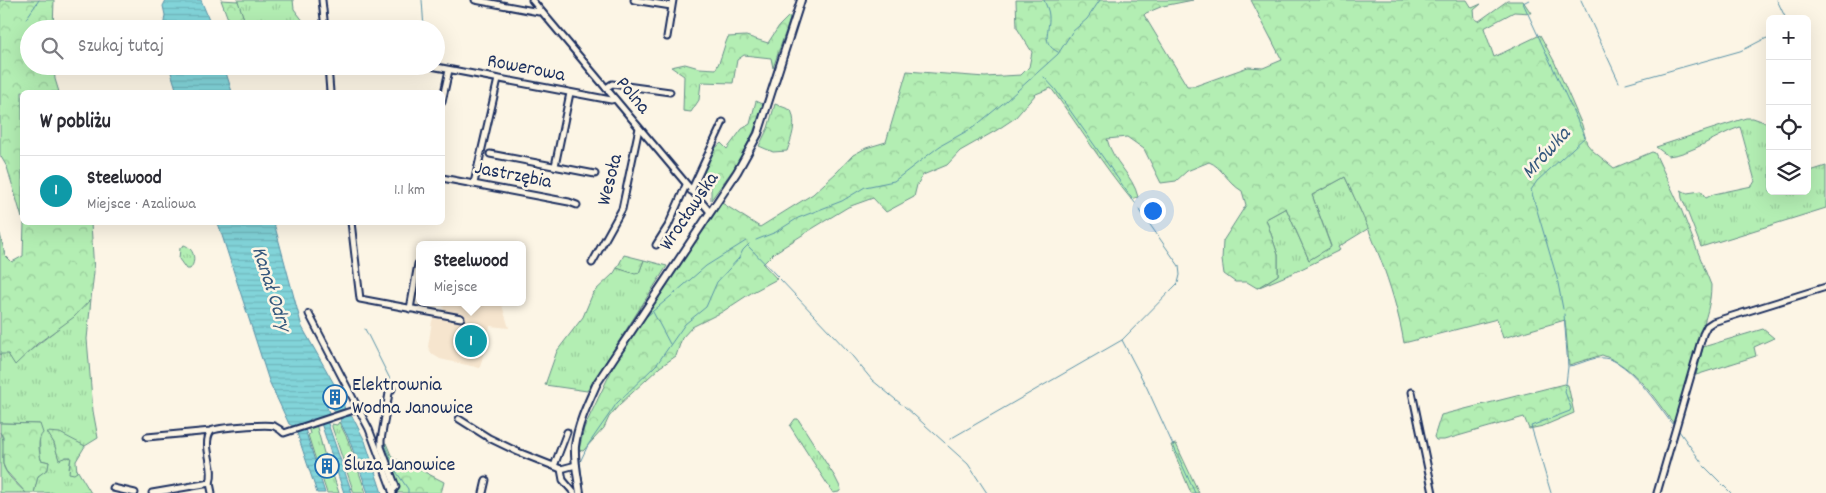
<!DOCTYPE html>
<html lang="pl">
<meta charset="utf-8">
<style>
body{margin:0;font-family:Dekko,sans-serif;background:#f2f2f3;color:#2b2b33}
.controls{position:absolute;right:15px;top:15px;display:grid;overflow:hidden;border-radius:8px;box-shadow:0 5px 20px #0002}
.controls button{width:45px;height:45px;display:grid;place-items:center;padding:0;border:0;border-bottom:1px solid #e1e1e2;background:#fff;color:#2b2b33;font:25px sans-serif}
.you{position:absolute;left:1152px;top:210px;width:18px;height:18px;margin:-12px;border:4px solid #fff;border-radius:50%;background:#1a73e8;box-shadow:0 0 0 8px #1a73e833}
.badge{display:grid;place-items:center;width:32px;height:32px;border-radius:50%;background:#7c3aed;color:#fff;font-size:16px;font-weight:700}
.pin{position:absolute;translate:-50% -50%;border:2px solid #fff;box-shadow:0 1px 5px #0006}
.popup{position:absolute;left:416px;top:241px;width:110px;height:65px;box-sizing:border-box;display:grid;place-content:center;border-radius:8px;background:#fff;filter:drop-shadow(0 1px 4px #0005);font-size:16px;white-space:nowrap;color:#7c7c81}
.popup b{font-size:19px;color:#2b2b33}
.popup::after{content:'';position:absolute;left:50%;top:100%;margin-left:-10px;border:10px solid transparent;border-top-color:#fff}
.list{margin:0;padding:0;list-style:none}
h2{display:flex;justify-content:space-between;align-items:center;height:65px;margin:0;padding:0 20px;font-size:21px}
h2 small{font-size:16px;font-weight:400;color:#7c7c81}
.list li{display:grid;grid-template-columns:32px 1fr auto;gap:15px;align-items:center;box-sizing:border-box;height:70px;padding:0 20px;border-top:1px solid #e1e1e2}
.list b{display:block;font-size:19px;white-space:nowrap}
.list p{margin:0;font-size:16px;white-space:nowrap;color:#7c7c81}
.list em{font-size:16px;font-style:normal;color:#7c7c81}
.icon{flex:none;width:28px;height:28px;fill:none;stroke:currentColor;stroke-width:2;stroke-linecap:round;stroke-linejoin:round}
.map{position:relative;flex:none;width:1826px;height:493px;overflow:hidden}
.search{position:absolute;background:#fff;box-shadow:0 5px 20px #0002;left:20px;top:20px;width:425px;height:55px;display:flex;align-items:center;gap:12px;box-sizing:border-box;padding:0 18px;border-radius:28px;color:#7c7c81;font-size:19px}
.panel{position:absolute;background:#fff;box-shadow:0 5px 20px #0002;left:20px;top:90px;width:425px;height:135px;border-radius:8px}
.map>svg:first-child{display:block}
.built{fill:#f6e5ce}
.grass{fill:url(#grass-tufts);stroke:#678e88}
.forest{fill:url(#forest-crowns);stroke:#678e88}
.water{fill:url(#water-rules);stroke:#5992a8}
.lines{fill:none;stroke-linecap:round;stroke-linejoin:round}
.stream{stroke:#5992a8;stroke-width:1}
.minor-casing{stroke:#1b2f5e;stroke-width:9}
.major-casing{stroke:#1b2f5e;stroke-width:10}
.minor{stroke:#fcf5e5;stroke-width:5}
.major{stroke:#fcf5e5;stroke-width:6}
.labels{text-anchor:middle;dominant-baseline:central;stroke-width:5;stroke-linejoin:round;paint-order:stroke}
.street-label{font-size:20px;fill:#1b2f5e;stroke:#fcf5e5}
.poi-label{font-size:20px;fill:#1b2f5e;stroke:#fcf5e5;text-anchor:start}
.water-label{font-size:21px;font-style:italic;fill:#35587d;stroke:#fcf5e5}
</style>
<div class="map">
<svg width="1826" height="493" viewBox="0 0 1826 493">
<defs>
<pattern id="grass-tufts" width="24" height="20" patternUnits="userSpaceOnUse" patternTransform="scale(1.25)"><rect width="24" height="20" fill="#b3eeb3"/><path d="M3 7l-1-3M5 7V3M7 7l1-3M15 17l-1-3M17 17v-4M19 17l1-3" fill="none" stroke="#99cc9c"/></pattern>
<pattern id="forest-crowns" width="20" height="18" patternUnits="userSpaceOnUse" patternTransform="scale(1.25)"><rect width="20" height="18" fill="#b3eeb3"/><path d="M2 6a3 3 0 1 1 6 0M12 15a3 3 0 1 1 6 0" fill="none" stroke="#99cc9c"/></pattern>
<pattern id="water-rules" width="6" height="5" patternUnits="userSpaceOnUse" patternTransform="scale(1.25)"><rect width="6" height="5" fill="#82d4d9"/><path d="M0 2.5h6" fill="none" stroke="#70b6bd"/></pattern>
</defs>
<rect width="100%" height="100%" fill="#fcf5e5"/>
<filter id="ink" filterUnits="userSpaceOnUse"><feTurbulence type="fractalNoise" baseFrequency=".02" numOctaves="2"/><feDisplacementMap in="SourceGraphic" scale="10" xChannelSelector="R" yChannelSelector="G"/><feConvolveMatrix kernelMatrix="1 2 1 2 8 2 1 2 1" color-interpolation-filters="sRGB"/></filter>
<g filter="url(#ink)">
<!-- built -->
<polygon class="built" points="444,302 501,302 509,328 490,326 480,368 440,359 432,354 428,347 432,321 435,315 443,311"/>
<!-- grass -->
<g class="grass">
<polygon points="237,0 293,0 294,9 304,22 302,29 243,29 244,19"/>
<path d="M1746,118H1753L1767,123L1770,136V191H1807V172L1826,166V208L1701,247L1682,198L1681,190L1687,193L1701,191L1706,198L1714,194L1752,186L1755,181L1741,130L1740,127C1716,135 1693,154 1668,156L1656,147Z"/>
<polygon points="1345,177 1369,228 1338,247 1340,250 1293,273 1257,288 1278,275 1278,255 1266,219 1286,208 1309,260 1331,246 1312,195"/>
<path d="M184,245C194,248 197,261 190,269H186L179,259L180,248Z"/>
<polygon points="644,260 667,266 587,391 545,385 557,351 583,317 593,293 614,273 617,268 639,273"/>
<path d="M91,299L87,339L93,411L98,438L85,446L48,432L54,443L59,459L66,457H71L69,469L77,472L76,468L91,493H34L38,476L47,469L49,462L41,460L40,456L39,424L0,423V354L8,353L15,364C40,341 68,323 91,299Z"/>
<polygon points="795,419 798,419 835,477 841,489 839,492 833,493 790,426"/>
<polygon points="339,422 348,440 366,493 354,493 332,427 332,424 337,425"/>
<polygon points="316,424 327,464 323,466 324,469 319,470 308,435 310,434 308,427"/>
<path d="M0,432C6,442 2,454 3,464C5,475 19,486 26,493H0Z"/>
<polygon points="331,469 339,493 327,493 320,472"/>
</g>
<!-- forest -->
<g class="forest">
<polygon points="0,0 54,0 53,29 29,29 29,66 54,66 55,79 59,92 22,92 22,218 7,167 0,155"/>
<polygon points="221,0 238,1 244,19 243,29 231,27"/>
<path d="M1016,0H1193L1163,6L1146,13L1144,15L1187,86H1195L1248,67L1263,68L1282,60L1251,0H1467L1472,8L1481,4L1474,10L1475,19L1479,21L1507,1H1523L1531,13L1514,12L1484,28L1494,57L1540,35L1554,61L1582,125L1587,144L1593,151L1614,168L1652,152L1655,153L1681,209L1711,285C1711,303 1706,318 1700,334L1674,424C1653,397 1636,367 1602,355L1569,365L1565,320L1503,338L1497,319L1404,343C1394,284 1370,231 1345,177L1312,195L1331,247L1309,260L1286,208L1266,219L1278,255V275L1257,288L1247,282H1235L1224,274L1222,260L1223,241L1246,205L1242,191C1228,183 1221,166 1209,162L1187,171L1176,181L1161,183L1144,149L1127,137L1107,139C1112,161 1133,175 1138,197L1131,199C1102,164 1078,125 1051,88L1036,94L1015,118L997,130L960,151L947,165L923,175L917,185L914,197L886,212L873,198L848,207L815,227L774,253L763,264L777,279L751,293L722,312L692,327L682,338L676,356L660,367L619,405L609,417L604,428L583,451L579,450L584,428L617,359L709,219L710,220L722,203L760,227L813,194L837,172L853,155L866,148L886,142L907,71L985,77L1021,75L1029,67L1032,52L1017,28Z"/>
<path d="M789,16L790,19L773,68L771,58L744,55L737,60L733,83L701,82L699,100L691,112L683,111L684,76L671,67L685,64L699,68L716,69C722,58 723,48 728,37L746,36L768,43L779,26Z"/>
<polygon points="756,101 763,104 753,133 737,164 711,200 711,178 702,173 712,151 721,143 727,149 742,129 750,124"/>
<path d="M775,104L791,110C797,124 792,137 787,151L773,152L759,146L768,128Z"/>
<polygon points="24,223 91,223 94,272 91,299 74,317 37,344 15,365 8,354 0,354 0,234 5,255 12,262 23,256"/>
<polygon points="624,255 644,260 639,273 635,274 617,268"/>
<polygon points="1763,329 1774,338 1754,347 1756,356 1696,375 1703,347"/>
<polygon points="1564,384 1568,385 1574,413 1543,426 1529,429 1524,417 1444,440 1436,440 1434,437 1441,415"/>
<path d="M0,423L40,424L43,433C37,439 39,451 41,460L49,462L48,469L38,476L34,493H26L6,471L3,464V437L0,432Z"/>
<polygon points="47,432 60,433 85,446 76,461 77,472 74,474 69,473 71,457 66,457 59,460 54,443"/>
<polygon points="386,443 391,455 395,459 409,464 444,482 441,493 397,493 399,487 390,469 383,444"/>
<polygon points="1176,444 1199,493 1191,493 1171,445"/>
</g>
<!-- water -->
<g class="water">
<polygon points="166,0 201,0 213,29 163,29 165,15 163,6"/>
<polygon points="169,66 224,66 232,92 177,92"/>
<polygon points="218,223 274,223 302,327 338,391 326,398 323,395 330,416 326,418 352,493 344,493 320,420 310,419 304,426 325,493 317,493 295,427 289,424 269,381"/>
<path d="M345,394L347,398L344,400C343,406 345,410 347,416H352L365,441L382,493H368L349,439L340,422L341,420L329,403Z"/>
</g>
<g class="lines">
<!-- stream -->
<g class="stream">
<polyline points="422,0 424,29"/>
<path d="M1044,0C1046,5 1049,11 1049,16C1050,31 1040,43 1058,52"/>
<polyline points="1529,0 1523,3 1585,137 1537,181 1531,190 1557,278 1563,309"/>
<polyline points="1581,0 1619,82"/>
<polyline points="1777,0 1786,19"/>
<polyline points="26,19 39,0"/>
<polyline points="1044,77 1055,89 1135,203"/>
<path d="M1626,83L1740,51C1751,47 1759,40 1770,37"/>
<polyline points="1139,209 1179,266 1180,275 1178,283 1122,340 1147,388 1195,493"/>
<polyline points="756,240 776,232 798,218 842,201 865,187 894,181 940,146 974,127 1007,100 1058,54 1072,32 1087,19 1100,0"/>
<polyline points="748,246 778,277"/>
<polyline points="780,279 848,351 872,380 901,404"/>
<polyline points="653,312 670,344"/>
<polyline points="647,316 676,292 706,266 746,241"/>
<polyline points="365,329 393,385"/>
<path d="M1569,366C1580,365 1593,356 1604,358C1629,360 1658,406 1673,425"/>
<polyline points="904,406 945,443"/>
<polyline points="1679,431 1702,463"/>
<polyline points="385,438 391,396"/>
<polyline points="950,439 1122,340"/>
<polyline points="384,442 397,473 408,489 408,493"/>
<polyline points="948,446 968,464 987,493"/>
<polyline points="1704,466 1731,493"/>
<polyline points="584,493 580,462 588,445 617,403 657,364 685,324 706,307 717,282 739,258 743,250 749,244"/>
<polyline points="1551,493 1531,426 1570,411 1571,408 1565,392 1568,367 1564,314"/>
</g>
<!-- minor casing -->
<g class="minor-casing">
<g id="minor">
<polyline points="322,0 325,29"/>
<polyline points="475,0 539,12 541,11"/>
<polyline points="532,0 710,212"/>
<polyline points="634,0 671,6"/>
<polyline points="667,37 673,0"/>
<polyline points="328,66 330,92"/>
<polyline points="431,66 611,100 615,99"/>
<polyline points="606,88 612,84 670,92"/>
<polyline points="442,102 449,70"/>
<polyline points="490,154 595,174"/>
<polyline points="555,166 570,93"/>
<polyline points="442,178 569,202 577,205"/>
<polyline points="474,183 498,79"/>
<polyline points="691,191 723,122"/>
<polyline points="351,222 360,299 461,318"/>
<polyline points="656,245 668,226 686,185"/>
<polyline points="592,263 622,209 639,128"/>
<polyline points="410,309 418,264"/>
<polyline points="309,314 369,429 393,493"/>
<polyline points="392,389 389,393 381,440 381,447 396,487 392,491"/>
<polyline points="1412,392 1433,493"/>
<polyline points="459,419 489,438 518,452 561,469 576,465"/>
<path d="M147,437L211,431C218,427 267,424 274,426C278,428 281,430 284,433L357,409"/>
<polyline points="554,466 567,432"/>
<polyline points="561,469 563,480 574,493"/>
<polyline points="210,483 212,493"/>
<polyline points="113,488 135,493"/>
<path d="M152,493L210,483C216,467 201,446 211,431"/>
<polyline points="483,493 486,480"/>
<polyline points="1657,493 1703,334 1707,326 1713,322 1826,287"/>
</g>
</g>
<!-- major casing -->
<g class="major-casing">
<path id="major" d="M580,493C578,478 574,461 575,446C578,423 588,403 597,383L737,172L758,134L801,0"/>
</g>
<!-- minor -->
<use href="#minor" class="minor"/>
<!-- major -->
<use href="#major" class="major"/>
</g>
</g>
<!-- icons -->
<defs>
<g id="building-ring" transform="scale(1.25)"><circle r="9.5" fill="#fcf5e5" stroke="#1f6fb2" stroke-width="1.5"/><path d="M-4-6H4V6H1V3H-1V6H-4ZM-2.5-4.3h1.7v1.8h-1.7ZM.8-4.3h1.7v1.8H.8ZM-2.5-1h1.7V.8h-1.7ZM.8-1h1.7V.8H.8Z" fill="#1f6fb2"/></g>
</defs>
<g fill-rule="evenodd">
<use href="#building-ring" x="335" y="397"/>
<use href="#building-ring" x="327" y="466"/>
</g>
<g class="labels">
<!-- street labels -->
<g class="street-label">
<text transform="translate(526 69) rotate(11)">Rowerowa</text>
<text transform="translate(632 96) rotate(50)">Polna</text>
<text transform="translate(513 176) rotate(11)">Jastrzębia</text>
<text transform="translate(611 180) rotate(-76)">Wesoła</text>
<text transform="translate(690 212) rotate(-56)">Wrocławska</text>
</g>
<!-- poi labels -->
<g class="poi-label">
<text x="352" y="386">Elektrownia<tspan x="352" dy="23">Wodna Janowice</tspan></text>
<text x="344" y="466">Śluza Janowice</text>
</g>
<!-- water labels -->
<g class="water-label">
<text transform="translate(1547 154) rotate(-48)">Mrówka</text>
<text transform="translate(270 289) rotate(72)">Kanał Odry</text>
</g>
</g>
</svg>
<div class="controls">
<button>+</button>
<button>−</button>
<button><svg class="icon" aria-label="locate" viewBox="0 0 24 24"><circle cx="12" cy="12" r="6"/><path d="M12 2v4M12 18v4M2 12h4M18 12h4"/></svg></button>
<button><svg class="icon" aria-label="layers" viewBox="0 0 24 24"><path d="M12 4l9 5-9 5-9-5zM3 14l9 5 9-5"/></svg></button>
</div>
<div class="you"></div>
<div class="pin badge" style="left:471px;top:341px;background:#0f9aa8">1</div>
<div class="popup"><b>Steelwood</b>Miejsce</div>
<div class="search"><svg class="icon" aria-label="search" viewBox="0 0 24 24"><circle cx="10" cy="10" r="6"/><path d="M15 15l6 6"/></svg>Szukaj tutaj</div>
<section class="panel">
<h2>W pobliżu<small></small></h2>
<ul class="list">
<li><span class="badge" style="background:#0f9aa8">1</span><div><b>Steelwood</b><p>Miejsce · Azaliowa</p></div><em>1.1 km</em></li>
</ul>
</section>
</div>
